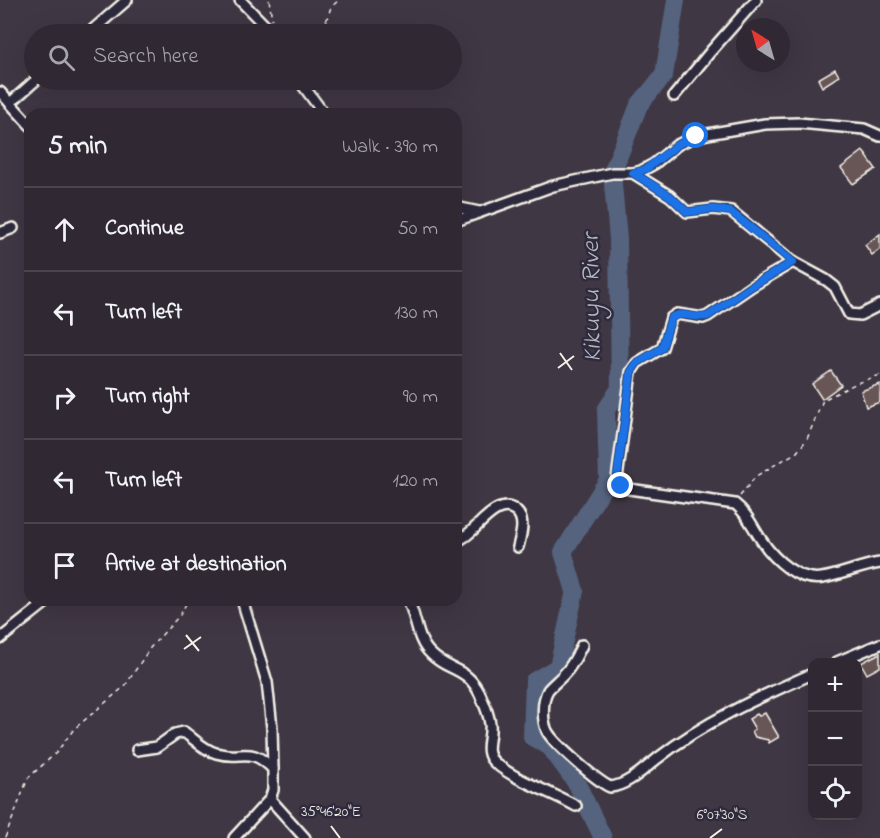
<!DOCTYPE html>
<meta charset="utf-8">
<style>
body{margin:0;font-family:"Indie Flower",sans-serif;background:#3c353f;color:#f1f3f6}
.controls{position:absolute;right:18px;bottom:18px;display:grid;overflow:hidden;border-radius:12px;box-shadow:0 6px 24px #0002}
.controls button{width:54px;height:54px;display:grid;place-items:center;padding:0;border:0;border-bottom:2px solid #4b454e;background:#302933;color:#f1f3f6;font:30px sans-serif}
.compass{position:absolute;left:736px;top:18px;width:54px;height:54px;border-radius:50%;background:#302933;box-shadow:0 6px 24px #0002;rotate:323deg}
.stop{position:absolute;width:18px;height:18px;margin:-14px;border:4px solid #1a73e8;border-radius:50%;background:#fff}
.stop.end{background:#1a73e8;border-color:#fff;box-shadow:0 2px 6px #0008}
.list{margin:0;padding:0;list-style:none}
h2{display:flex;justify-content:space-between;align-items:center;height:78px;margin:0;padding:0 24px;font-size:26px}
h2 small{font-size:20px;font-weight:400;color:#a8a6ac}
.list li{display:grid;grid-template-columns:39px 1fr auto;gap:18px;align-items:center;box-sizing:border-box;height:84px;padding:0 24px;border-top:2px solid #4b454e}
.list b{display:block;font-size:22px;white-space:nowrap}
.list em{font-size:20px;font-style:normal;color:#a8a6ac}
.icon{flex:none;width:33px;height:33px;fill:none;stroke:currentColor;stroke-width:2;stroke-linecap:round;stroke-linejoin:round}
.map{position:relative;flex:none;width:880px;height:838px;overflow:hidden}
.search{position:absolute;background:#302933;box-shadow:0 6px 24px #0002;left:24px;top:24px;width:438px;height:66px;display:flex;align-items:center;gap:15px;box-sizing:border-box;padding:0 21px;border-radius:33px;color:#a8a6ac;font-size:22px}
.panel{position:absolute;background:#302933;box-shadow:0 6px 24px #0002;left:24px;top:108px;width:438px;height:498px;border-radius:18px}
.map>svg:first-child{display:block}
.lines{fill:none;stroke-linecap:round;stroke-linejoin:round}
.river{stroke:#54637e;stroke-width:18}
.building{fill:#685656;stroke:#f4f1e8;stroke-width:1.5}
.street-casing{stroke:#f4f1e8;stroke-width:14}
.path{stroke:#f4f1e8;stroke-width:1.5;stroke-dasharray:4.5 4.5;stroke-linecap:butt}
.street{stroke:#2f2a3d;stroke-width:9}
.route{stroke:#1a73e8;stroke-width:8}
.ticks{fill:none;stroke:#f4f1e8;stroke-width:2}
.labels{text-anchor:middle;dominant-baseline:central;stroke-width:5;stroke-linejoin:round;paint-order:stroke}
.water-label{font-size:26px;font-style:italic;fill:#b4b8be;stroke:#2f2a3d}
.ticks-label{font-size:15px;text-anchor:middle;fill:#f4f1e8;stroke:#2f2a3d;stroke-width:5;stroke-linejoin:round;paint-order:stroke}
</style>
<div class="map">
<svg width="880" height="838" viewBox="0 0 880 838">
<rect width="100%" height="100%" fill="#403744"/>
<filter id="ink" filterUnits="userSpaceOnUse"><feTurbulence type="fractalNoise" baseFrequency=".0167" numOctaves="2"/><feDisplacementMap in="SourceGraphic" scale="12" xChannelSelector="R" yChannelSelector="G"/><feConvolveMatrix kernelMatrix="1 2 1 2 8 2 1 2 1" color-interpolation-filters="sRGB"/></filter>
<g filter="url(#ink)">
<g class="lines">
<!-- river -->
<polyline class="river" points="603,838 577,784 550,747 532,737 534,681 558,667 575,591 563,552 608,480 606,410 620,388 618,239 612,173 639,105 664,75 676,0"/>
</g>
<!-- building -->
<g class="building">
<polygon points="835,69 839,76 822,87 818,79"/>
<polygon points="863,151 876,169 853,184 841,168"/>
<polygon points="880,234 880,249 872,255 865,245"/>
<polygon points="831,371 841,385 822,399 812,384"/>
<polygon points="880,384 880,402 866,407 861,391"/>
<polygon points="880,653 880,667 867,674 861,663"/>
<polygon points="765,713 779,737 769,743 768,740 755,737 752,731 755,729 749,719 757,714 759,716"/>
</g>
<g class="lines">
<!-- street casing -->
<g class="street-casing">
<g id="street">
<polyline points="240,0 273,34"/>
<polyline points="88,34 127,0"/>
<polyline points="299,80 324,114"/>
<polyline points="0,92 30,125"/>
<polyline points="674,96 711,51 756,0"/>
<polyline points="10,103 36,80"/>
<polyline points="633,173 670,196 687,212 713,209 731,211 793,262 826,280 835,287 849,314 860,315 880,305"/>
<polyline points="456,207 479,212"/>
<polyline points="456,221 553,186 612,173 633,173 641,171 654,164 677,145 696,136 765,124 799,123 864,129 880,136"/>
<polyline points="0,233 13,228"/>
<path d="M793,262L752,286L708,316L703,318L677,314L671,318L662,348L637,363L631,372L617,479L621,486L629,489L735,504C747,513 753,528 762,541C774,559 798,582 822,578C841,575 860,566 880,563"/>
<path d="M456,542C460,539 465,537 468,534C480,525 499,497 516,511C526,520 521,535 518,547"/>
<path d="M408,600C417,618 416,640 431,654C449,672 466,666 480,694C484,703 489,714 490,724C492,738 482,752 495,763C518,782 550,791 576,806"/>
<polyline points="0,639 49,600"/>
<path d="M582,645C577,655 573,665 565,673C560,679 553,684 548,690C542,700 542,721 547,731C553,743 597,781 610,787C627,786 645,768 658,758C704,722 759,697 812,674"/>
<polyline points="837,662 880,644"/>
<path d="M137,750L157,747L175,734L184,732C194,739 204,750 216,753C243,761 248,744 273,769"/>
<polyline points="270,799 305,838"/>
<polyline points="234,838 270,799 273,790 273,769 272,728 267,682 242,600"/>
</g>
</g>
<!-- path -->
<g class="path">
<polyline points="269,0 272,19"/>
<polyline points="314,34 327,19 331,7 339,0"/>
<polyline points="740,496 756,476 797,452 807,439 823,400 857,383 880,375"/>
<polyline points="5,838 28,778 56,753 74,729 125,686 150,648 180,615 188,600"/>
</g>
<!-- street -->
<use href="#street" class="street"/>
</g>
</g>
<g class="lines" filter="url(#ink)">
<!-- route -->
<path class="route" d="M621,486L617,478L631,372L637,363L662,348L671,318C683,310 695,320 708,316L752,286L793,262L731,212L713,209L687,212L670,196L633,173L646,169L677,145L696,136"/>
</g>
<!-- ticks -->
<path class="ticks" d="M560,353L572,370M558,368L574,356M186,635L199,651M184,649L201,637M331,826L340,838M710,838L722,829"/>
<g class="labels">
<!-- water labels -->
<g class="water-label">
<text transform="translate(593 298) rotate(-91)">Kikuyu River</text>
</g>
</g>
<g class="ticks-label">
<text x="331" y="816">35°46'20"E</text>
<text x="722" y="819">6°07'30"S</text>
</g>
</svg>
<div class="controls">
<button>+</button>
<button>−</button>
<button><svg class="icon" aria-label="locate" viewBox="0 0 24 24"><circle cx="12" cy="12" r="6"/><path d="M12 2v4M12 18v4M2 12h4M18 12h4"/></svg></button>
</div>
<svg class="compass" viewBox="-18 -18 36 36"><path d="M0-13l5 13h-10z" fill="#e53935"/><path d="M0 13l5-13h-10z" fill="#a8a6ac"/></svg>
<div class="stop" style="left:696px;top:136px"></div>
<div class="stop end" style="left:621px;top:486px"></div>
<div class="search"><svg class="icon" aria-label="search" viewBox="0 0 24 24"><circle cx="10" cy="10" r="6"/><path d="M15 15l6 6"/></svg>Search here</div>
<section class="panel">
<h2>5 min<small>Walk · 390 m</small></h2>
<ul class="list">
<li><svg class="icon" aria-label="ahead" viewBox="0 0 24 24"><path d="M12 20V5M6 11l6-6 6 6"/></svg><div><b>Continue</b></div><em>50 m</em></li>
<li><svg class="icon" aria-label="left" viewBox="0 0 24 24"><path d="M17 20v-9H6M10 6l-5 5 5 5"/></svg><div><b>Turn left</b></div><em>130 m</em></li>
<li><svg class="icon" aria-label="right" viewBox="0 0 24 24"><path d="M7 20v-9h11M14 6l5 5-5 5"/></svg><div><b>Turn right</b></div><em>90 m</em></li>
<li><svg class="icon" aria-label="left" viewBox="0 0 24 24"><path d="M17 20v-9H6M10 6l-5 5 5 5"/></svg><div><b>Turn left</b></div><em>120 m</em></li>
<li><svg class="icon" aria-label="arrive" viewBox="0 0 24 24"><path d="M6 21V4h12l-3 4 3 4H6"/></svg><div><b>Arrive at destination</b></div></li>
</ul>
</section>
</div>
